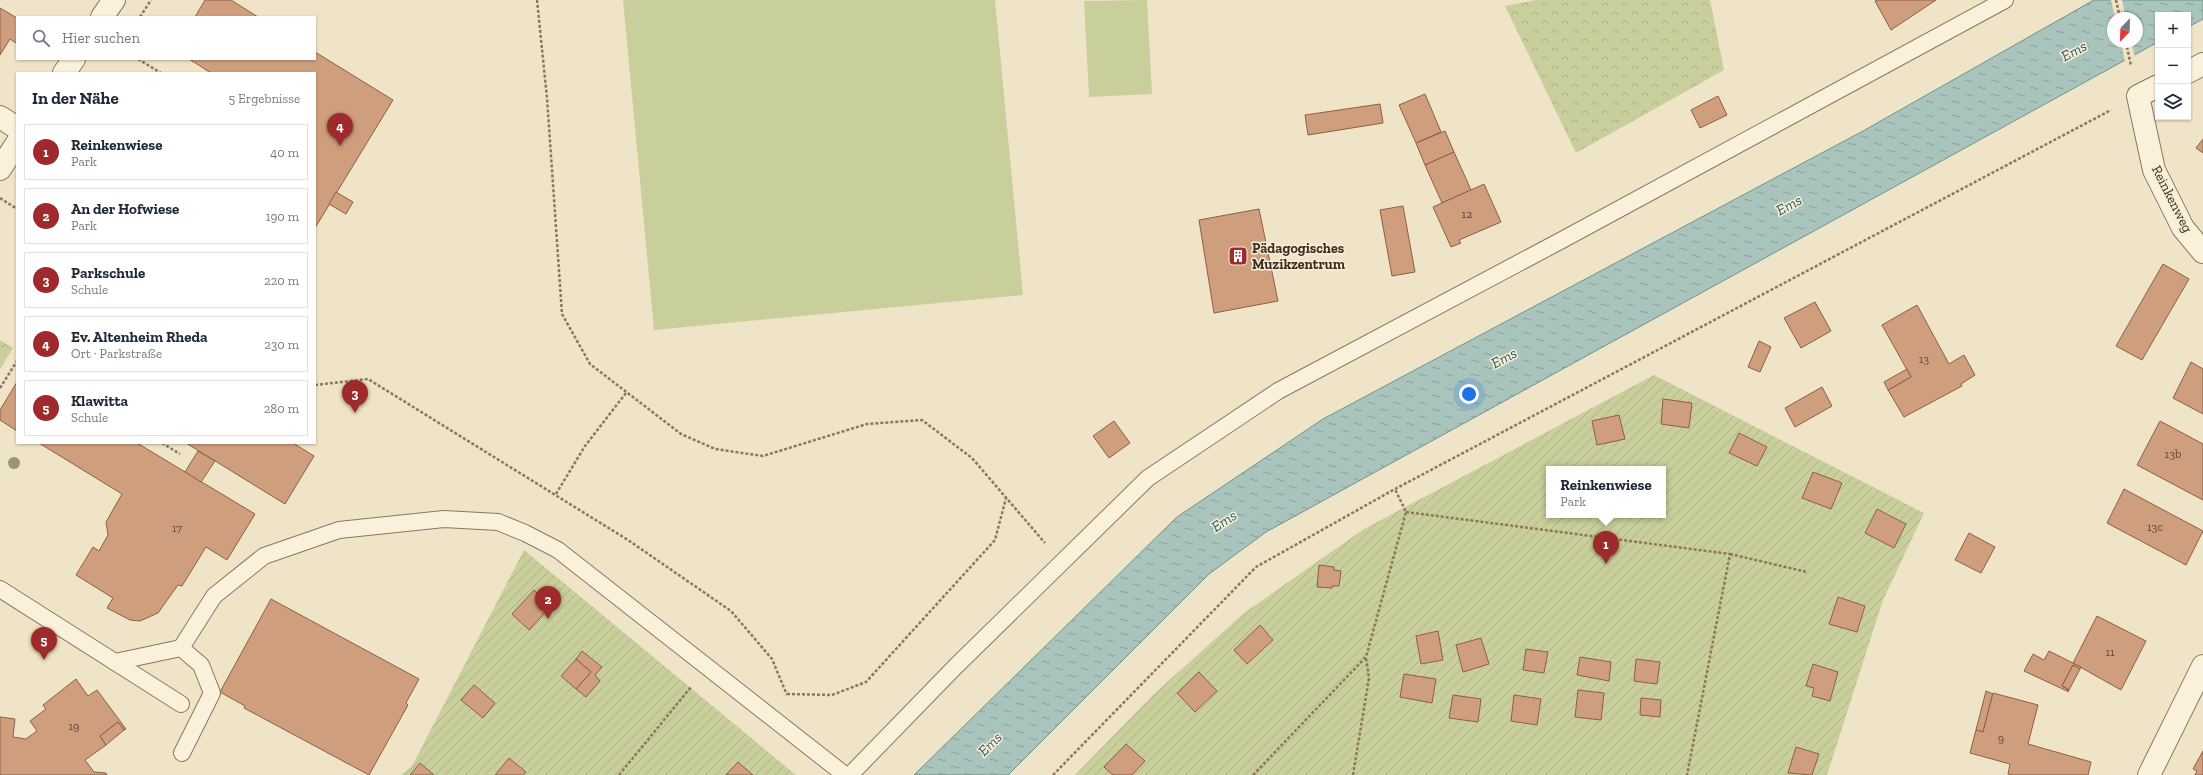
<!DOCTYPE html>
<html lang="de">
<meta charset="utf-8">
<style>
body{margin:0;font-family:"Zilla Slab",serif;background:#f6f6f7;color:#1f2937}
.controls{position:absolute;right:12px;top:12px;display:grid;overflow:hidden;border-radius:0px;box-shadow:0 1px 3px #0004}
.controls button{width:36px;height:36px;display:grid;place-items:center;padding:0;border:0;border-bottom:1px solid #e0e1e3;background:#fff;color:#1f2937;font:20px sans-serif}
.compass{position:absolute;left:2107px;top:12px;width:36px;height:36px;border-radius:50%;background:#fff;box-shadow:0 1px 3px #0004;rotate:203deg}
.you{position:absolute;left:1469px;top:394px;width:14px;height:14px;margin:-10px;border:3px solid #fff;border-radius:50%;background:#1a73e8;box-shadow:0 0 0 6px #1a73e833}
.badge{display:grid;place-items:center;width:26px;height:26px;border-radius:50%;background:#9e2a2b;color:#fff;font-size:13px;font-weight:700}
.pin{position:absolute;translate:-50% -33px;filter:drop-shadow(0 1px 2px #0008)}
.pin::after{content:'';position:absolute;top:21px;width:14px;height:12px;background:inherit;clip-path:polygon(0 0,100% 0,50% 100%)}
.popup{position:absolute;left:1546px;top:466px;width:120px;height:52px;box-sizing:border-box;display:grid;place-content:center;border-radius:0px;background:#fff;filter:drop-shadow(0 1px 3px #0005);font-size:13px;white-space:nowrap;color:#747a83}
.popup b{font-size:15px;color:#1f2937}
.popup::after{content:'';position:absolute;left:50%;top:100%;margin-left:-8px;border:8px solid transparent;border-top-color:#fff}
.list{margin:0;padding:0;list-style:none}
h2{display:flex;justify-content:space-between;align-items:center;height:52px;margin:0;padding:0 16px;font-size:17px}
h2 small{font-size:13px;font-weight:400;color:#747a83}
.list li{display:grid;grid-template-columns:26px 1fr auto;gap:12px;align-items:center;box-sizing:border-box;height:56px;margin:0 8px 8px;padding:0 8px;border:1px solid #e0e1e3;border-radius:0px}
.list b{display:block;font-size:15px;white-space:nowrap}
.list p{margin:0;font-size:13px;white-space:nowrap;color:#747a83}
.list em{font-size:13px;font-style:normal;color:#747a83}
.icon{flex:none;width:22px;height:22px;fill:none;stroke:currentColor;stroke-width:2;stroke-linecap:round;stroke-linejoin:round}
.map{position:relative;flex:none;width:2203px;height:775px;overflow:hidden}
.search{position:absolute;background:#fff;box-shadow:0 1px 3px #0004;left:16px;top:16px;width:300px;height:44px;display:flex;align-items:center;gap:10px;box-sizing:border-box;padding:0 14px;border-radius:0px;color:#747a83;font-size:15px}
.panel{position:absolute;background:#fff;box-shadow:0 1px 3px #0004;left:16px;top:72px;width:300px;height:372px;border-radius:0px}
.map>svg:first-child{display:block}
.grass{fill:#c9cf9b}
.park{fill:url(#park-crowns)}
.garden{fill:url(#garden-furrows);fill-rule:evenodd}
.water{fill:url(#water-ripples);stroke:#6f938a;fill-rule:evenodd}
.pier{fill:#f0e4c8}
.building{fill:#cf9f7d;stroke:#8d5f41}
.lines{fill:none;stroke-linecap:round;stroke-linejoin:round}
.service-casing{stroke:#8d765c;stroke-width:18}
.minor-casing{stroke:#8d765c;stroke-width:24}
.path{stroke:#8d765c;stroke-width:2.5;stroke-dasharray:3 2;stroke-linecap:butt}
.service{stroke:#faf1dc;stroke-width:16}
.minor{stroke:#faf1dc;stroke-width:22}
.tree{fill:#96986f}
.labels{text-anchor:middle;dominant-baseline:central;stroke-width:3;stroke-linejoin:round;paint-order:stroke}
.number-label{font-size:12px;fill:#624a37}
.street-label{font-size:14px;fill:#3d2e20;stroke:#f7eed8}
.poi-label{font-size:14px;font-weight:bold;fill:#3d2e20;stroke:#f7eed8;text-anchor:start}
.water-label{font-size:15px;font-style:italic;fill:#2f5d5a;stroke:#f7eed8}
</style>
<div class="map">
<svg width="2203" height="775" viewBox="0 0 2203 775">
<defs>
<pattern id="park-crowns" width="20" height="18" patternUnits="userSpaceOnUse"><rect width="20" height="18" fill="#c9cf9b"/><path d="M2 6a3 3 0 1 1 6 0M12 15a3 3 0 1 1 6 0" fill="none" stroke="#aeb285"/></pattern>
<pattern id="garden-furrows" width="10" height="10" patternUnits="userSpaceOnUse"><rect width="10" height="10" fill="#c9cf9b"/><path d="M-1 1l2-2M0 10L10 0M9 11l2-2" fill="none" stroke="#aeb285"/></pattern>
<pattern id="water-ripples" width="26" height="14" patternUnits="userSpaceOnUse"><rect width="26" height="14" fill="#a9c4bc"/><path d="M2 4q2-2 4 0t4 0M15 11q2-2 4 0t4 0" fill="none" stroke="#8ba098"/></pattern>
</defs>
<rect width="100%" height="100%" fill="#f0e4c8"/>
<!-- grass -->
<g class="grass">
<polygon points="623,0 995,0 1023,295 654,330"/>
<polygon points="1147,0 1152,94 1089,97 1084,1"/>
</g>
<!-- park -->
<g class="park">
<polygon points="1536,0 1710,0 1724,70 1576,153 1505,6"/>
<polygon points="0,340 13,348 0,369"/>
</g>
<!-- garden -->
<g class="garden">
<path d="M1654,375L1924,513L1883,600L1827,775H1075L1155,693L1244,613L1364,529ZM1549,469H1663V515H1549Z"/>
<polygon points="524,550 796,775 401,775 412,766"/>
</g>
<!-- water -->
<path class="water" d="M2094,0H2203V19L2188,27V15H2158V42L1266,532L1209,574L1008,775H914L1177,517L1323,419L1863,131ZM2113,18H2137V42H2113Z"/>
<!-- pier -->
<g class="pier">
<polygon points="2111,0 2122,0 2126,18 2115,18"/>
<polygon points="2121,42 2131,42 2135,57 2125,62"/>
</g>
<!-- building -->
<g class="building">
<polygon points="205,0 231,0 258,17 195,17"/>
<polygon points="1878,0 1936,0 1891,30 1875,1"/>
<polygon points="0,8 17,18 17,42 16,43 10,39 0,55"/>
<polygon points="315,52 393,100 315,228 315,73 211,73 189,59 315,59"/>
<polygon points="1425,94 1441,132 1416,143 1399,105"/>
<polygon points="1718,96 1727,115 1700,128 1691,110"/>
<polygon points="1380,104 1383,123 1308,135 1305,115"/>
<polygon points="1445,131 1454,152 1425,165 1416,143"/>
<polygon points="2203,139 2203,153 2196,148"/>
<polygon points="1454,152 1471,190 1442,203 1425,165"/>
<polygon points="1484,184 1501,222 1459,240 1461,243 1451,247 1433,207"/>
<polygon points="336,192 353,202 346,214 329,204"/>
<polygon points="1403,206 1415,272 1392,276 1380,210"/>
<polygon points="1259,209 1278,301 1214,313 1199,220"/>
<polygon points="2163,264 2189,279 2142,360 2116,346"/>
<polygon points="1815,302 1831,331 1801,348 1784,318"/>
<polygon points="1917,305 1949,364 1964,355 1975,375 1961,384 1962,386 1904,417 1888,390 1911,377 1882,325"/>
<polygon points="1759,341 1771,347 1760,372 1748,367"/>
<polygon points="2191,362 2203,369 2203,414 2173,398"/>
<polygon points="1907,369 1911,377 1888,390 1884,382"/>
<polygon points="17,382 17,431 0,420 0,410"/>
<polygon points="1822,387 1832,406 1795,427 1785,408"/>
<polygon points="1663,399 1692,403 1689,428 1661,424"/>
<polygon points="1619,415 1625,439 1597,445 1592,421"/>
<polygon points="1114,421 1130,443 1109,458 1093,436"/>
<polygon points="2160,421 2203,444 2203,500 2137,465"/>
<polygon points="1739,433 1767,447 1757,466 1729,453"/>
<polygon points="39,443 137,443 255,514 227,560 206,547 182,586 178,585 158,613 140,621 130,620 107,608 113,598 76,575 93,547 99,551 108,535 106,522 122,494"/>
<polygon points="186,443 293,443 314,456 285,504"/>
<polygon points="198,451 215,461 201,482 185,472"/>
<polygon points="1813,472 1842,483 1831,509 1802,498"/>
<polygon points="2124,489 2203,531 2186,565 2107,523"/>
<polygon points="1877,509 1906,524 1894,548 1865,533"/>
<polygon points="1969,533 1995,547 1981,573 1955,560"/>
<polygon points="1319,565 1334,567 1334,570 1341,571 1339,586 1332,586 1332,588 1317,587"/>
<polygon points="534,590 551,606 529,630 512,614"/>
<polygon points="1838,597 1865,606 1857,632 1829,624"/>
<polygon points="271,599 419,679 406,703 408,705 369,775 244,708 245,706 220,692"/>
<polygon points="2097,616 2146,641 2121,690 2073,663"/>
<polygon points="1260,625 1273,640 1247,664 1234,650"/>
<polygon points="1438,631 1443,660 1421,664 1416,636"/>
<polygon points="1481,638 1489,664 1463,672 1456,645"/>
<polygon points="1526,649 1548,652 1544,673 1523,670"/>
<polygon points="582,651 602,667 595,675 600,681 586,697 576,689 591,672 576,659"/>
<polygon points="2049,651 2081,667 2080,669 2073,665 2062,686 2068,689 2067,691 2024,671 2033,654 2044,660"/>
<polygon points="1580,657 1611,662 1609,681 1577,675"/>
<polygon points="576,659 591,672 576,689 561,676"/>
<polygon points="1636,659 1660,662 1657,684 1634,681"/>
<polygon points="1813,664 1838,672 1830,701 1812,696 1814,688 1806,686"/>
<polygon points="2073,665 2080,669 2068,692 2068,689 2062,686"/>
<polygon points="1199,672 1217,691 1195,712 1177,693"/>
<polygon points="1404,674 1436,679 1432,703 1400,697"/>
<polygon points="76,679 88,696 97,690 126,729 124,730 118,722 100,736 106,745 85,760 94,772 106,773 107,775 0,775 0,717 15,719 13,737 26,739 37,731 30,721 46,709 43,705"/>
<polygon points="474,685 495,703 483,718 461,700"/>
<polygon points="1578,690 1604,693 1601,720 1575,717"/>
<polygon points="1986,691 1993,694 1983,732 1976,730"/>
<polygon points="1993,693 2038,705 2028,744 2091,762 2088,775 2013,775 2008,774 2010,764 1970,753 1976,730 1983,732"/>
<polygon points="1453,695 1481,699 1478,722 1449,718"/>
<polygon points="1514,695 1541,699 1537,725 1511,721"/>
<polygon points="1641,698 1661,700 1660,717 1640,715"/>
<polygon points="118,722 124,730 106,745 100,736"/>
<polygon points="1126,744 1145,761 1132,775 1113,775 1104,767"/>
<polygon points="1796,747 1819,754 1812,775 1788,773"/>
<polygon points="2203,751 2203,775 2195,775 2197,771 2193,769"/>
<polygon points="509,758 526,772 523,775 495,775"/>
<polygon points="738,762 753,775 726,775"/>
<polygon points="420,763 434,775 410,775"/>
</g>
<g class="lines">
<!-- service casing -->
<g class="service-casing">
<g id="service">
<polyline points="0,589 181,704"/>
<polyline points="181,648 201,665 212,693 182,753"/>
<polyline points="115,662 181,648 214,596 264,556 339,530 444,519 498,522 525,533 558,550 845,775"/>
<polyline points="850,775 956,666 1148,478 1278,391 1562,240 2005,0"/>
</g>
</g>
<!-- minor casing -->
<g class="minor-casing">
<g id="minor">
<polyline points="102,17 114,0"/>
<polyline points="2188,72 2203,64"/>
<polyline points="64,73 74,59"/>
<polyline points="2158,86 2138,96 2154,170 2183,228 2203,252"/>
<polyline points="0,117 17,128"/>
<polyline points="0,169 17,143"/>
<polyline points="2149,775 2203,666"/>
</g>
</g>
<!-- path -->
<g class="path">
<polyline points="537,0 547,98 562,314 590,364 681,434 715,449 763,456 867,424 922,420 972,458 1045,543"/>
<polyline points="2116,0 2120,18"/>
<polyline points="140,17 151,0"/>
<polyline points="2126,42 2131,66"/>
<polyline points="138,59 161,73"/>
<polyline points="0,198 17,209"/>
<polyline points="315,385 368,379 628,540 731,611 772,659 787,695"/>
<polyline points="0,388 17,361"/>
<polyline points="162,443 180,454"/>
<polyline points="556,494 585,446 626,393"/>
<polyline points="1406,512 1730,554 1687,775"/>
<polyline points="1730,554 1807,572"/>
<polyline points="787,694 832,695 866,682 995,540 1006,498"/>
<polyline points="619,775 691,687"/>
<polyline points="1053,775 1256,567 1395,489 2111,110"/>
<polyline points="1253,775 1366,657 1406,512 1395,489"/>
<polyline points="1353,775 1369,678 1366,658"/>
</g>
<!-- service -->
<use href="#service" class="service"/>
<!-- minor -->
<use href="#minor" class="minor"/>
</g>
<!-- trees -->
<circle class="tree" cx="14" cy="463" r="6"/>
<!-- icons -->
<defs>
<g id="building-square" transform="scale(1)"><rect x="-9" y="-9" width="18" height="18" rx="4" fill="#9e2a2b" stroke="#f7eed8"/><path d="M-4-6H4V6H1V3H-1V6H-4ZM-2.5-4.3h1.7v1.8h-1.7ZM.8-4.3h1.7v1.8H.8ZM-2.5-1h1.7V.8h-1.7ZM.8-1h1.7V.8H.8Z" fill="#fff"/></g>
</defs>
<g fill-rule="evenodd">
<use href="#building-square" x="1238" y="256"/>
</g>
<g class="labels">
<!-- number labels -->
<g class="number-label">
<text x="1467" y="214">12</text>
<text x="1924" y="359">13</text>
<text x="2173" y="454">13b</text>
<text x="2155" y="527">13c</text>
<text x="177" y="528">17</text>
<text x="2110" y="652">11</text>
<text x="74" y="726">19</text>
<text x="2001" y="738">9</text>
</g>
<!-- street labels -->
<g class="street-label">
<text transform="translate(2172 199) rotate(63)">Reinkenweg</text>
</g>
<!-- poi labels -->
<g class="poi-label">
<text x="1252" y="248">Pädagogisches<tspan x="1252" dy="16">Muzikzentrum</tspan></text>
</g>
<!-- water labels -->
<g class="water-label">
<text transform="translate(2074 51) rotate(-28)">Ems</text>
<text transform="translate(1789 205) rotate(-28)">Ems</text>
<text transform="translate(1504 358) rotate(-28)">Ems</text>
<text transform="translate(1224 521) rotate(-33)">Ems</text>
<text transform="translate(990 744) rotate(-45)">Ems</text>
</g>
</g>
</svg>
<div class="controls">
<button>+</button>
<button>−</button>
<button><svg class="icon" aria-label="layers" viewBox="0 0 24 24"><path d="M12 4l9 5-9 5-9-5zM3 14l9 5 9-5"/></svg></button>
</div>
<svg class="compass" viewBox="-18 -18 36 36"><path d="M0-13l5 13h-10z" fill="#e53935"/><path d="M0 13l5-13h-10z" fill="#747a83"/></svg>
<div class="you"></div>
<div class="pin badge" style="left:1606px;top:564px">1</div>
<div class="popup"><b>Reinkenwiese</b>Park</div>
<div class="pin badge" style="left:548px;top:619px">2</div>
<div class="pin badge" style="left:355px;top:413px">3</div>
<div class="pin badge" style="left:340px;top:146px">4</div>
<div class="pin badge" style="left:44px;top:660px">5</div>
<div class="search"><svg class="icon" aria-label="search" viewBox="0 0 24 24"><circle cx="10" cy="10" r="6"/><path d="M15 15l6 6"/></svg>Hier suchen</div>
<section class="panel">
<h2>In der Nähe<small>5 Ergebnisse</small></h2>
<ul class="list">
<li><span class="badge">1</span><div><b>Reinkenwiese</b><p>Park</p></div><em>40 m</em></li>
<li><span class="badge">2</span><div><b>An der Hofwiese</b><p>Park</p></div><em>190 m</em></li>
<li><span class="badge">3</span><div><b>Parkschule</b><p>Schule</p></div><em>220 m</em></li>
<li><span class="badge">4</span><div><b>Ev. Altenheim Rheda</b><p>Ort · Parkstraße</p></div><em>230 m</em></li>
<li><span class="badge">5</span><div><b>Klawitta</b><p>Schule</p></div><em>280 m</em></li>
</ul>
</section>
</div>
